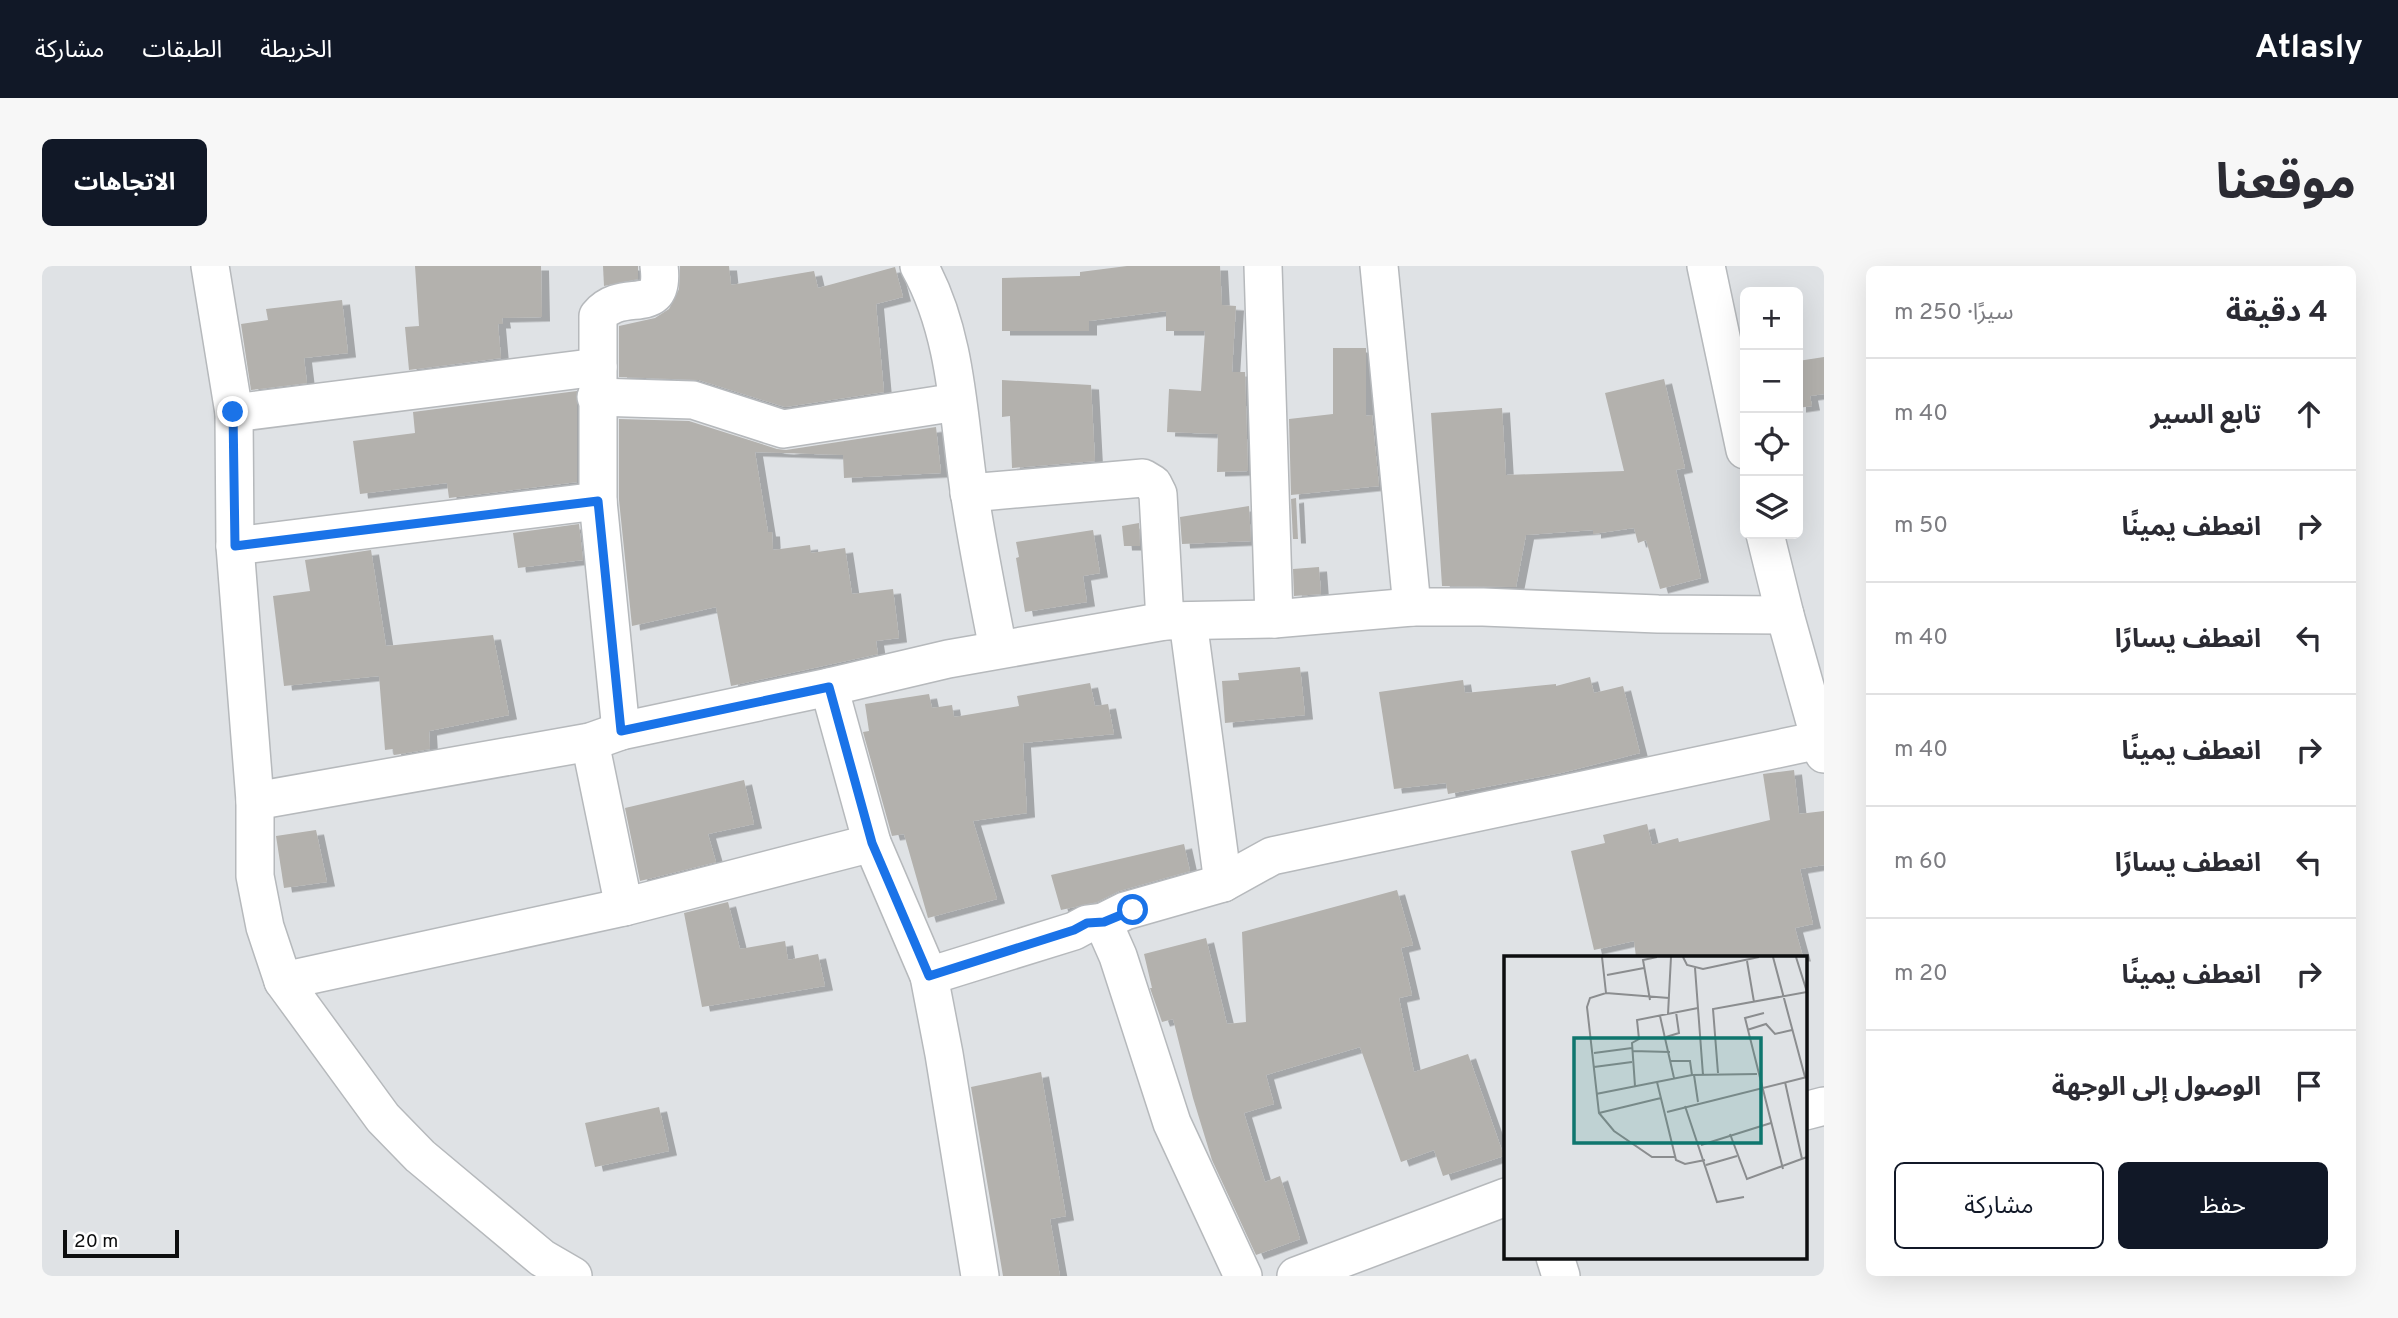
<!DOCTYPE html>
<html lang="ar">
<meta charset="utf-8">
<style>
body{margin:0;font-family:Overpass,"Noto Sans Arabic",sans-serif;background:#f7f7f7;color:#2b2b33;direction:rtl}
.controls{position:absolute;right:21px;top:21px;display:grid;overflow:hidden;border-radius:10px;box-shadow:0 7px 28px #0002}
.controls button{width:63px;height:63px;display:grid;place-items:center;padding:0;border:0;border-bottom:2px solid #e1e1e2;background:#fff;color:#2b2b33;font:35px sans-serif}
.scale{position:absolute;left:21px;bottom:18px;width:116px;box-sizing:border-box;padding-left:7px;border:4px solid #0d0e0f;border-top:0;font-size:19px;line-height:24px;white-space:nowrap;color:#0d0e0f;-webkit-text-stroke:5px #fff;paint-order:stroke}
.stop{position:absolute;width:21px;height:21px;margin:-16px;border:5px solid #1a73e8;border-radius:50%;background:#fff}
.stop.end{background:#1a73e8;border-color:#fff;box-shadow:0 2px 7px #0008}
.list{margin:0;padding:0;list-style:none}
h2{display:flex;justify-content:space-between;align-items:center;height:91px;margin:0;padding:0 28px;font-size:30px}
h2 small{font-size:23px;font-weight:400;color:#7c7c81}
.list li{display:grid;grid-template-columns:46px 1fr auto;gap:21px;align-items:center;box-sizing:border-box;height:112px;padding:0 28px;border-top:2px solid #e1e1e2}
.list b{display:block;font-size:26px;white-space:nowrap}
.list em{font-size:23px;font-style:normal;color:#7c7c81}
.actions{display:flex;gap:14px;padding:21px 28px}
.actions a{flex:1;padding:16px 0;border:2px solid #111827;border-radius:10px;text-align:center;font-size:24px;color:#111827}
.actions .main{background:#111827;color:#fff}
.icon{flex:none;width:38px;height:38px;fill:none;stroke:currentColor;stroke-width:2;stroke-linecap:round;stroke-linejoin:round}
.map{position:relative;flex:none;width:1782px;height:1010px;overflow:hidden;direction:ltr;border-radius:10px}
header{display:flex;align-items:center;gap:42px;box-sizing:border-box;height:98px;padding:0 35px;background:#111827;color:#fff}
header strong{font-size:33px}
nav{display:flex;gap:38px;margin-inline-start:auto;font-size:24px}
.intro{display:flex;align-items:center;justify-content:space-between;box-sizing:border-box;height:168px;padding:0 42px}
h1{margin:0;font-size:49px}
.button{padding:18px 32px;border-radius:10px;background:#111827;color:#fff;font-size:24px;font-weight:700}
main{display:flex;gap:42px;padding:0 42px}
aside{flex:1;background:#fff;border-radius:10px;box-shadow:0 7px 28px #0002}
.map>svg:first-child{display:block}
.building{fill:#b3b1ad;filter:url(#shadow)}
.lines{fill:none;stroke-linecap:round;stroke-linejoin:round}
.street-casing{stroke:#b6b9bc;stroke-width:40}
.street{stroke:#fff;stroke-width:37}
.route{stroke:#1a73e8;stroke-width:9}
.inset-road{fill:none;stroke:#8b8d8f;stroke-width:2}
.view{fill:#0f766e;fill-opacity:0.15;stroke:#0f766e;stroke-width:3.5}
.inset-edge{fill:none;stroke:#0d0e0f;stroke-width:3.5}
</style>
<header>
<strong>Atlasly</strong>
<nav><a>الخريطة</a><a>الطبقات</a><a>مشاركة</a></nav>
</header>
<div class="intro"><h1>موقعنا</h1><a class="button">الاتجاهات</a></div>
<main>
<aside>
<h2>4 دقيقة<small>سيرًا · 250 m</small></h2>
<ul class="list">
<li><svg class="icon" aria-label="ahead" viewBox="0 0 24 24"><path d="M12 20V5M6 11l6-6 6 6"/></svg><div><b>تابع السير</b></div><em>40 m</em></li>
<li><svg class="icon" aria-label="right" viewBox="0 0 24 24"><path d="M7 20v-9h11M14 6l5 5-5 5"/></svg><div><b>انعطف يمينًا</b></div><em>50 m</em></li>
<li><svg class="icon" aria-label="left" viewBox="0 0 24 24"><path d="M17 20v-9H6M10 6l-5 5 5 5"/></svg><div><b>انعطف يسارًا</b></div><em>40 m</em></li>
<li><svg class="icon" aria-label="right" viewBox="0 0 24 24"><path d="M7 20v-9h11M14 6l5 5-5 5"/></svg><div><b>انعطف يمينًا</b></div><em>40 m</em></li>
<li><svg class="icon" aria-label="left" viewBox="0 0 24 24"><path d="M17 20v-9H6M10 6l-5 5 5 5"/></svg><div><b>انعطف يسارًا</b></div><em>60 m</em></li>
<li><svg class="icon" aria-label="right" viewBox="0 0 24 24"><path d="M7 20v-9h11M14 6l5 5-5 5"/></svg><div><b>انعطف يمينًا</b></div><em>20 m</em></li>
<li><svg class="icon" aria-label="arrive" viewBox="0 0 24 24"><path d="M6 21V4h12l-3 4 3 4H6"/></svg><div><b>الوصول إلى الوجهة</b></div></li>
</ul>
<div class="actions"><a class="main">حفظ</a><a>مشاركة</a></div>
</aside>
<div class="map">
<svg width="1782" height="1010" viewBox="0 0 1782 1010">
<defs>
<filter id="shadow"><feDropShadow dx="8" dy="4.5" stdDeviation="0" flood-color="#0004"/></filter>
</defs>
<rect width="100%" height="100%" fill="#dfe2e5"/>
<!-- building -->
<g class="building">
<polygon points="373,0 499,0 500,51 460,52 461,58 456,58 459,92 367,104 363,61 377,60"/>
<polygon points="561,0 596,0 596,13 562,20"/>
<polygon points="638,0 687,0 689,19 772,5 776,22 853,1 861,31 834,38 842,126 743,141 657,114 577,111 577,60 613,52 627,43 637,23"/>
<polygon points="1085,0 1178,0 1180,39 1194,40 1190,106 1203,106 1206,205 1175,206 1176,168 1125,166 1127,123 1159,125 1163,65 1124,65 1124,45 1047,55 1047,65 960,65 960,12 1038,10 1038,6"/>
<polygon points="300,34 306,87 262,92 265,117 209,124 199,58 226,54 224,43"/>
<polygon points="1291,82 1324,82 1324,150 1330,149 1337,220 1249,229 1247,153 1291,148"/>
<polygon points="1782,91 1782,128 1768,130 1770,140 1756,142 1756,95"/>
<polygon points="1622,113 1643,202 1634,204 1659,312 1618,323 1604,274 1596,277 1592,262 1551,268 1551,264 1484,269 1474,321 1400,320 1389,147 1460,142 1464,209 1582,205 1563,127"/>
<polygon points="960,114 1049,119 1053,195 970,202 968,150 960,151"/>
<polygon points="535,125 535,216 407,232 405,217 318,228 311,175 373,167 371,146"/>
<polygon points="577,153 647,155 735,183 744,184 894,161 899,207 802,212 801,189 713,186 726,266 730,266 731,284 768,279 769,287 803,282 810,328 851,323 857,372 834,375 836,388 689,420 674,341 590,360 577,234"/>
<polygon points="1254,232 1256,273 1251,273 1249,233"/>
<polygon points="1207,240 1209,275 1140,278 1138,251"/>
<polygon points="1097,257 1098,280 1082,280 1080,260"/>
<polygon points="537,258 541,294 476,302 471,267"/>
<polygon points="1051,264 1058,307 1041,310 1045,336 983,346 974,292 977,291 974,276"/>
<polygon points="329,284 344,380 451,369 467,449 387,465 388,483 352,489 351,483 343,484 337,410 242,420 231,330 268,325 263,294"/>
<polygon points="1277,301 1279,328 1252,330 1251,303"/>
<polygon points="1258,401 1263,449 1183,457 1180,415 1197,414 1196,407"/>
<polygon points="1548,411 1552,427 1581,420 1598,487 1519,507 1406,528 1404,517 1352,523 1337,426 1421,414 1423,427 1514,418 1514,420"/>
<polygon points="1048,417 1053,440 1066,438 1072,468 981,477 985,547 931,555 955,633 886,652 862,568 850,570 821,466 827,465 823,438 887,428 890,442 910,439 912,451 977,440 975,430"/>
<polygon points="1752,504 1757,548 1782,545 1782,599 1758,603 1771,658 1753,662 1761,691 1594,691 1592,675 1552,684 1529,585 1563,577 1561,569 1605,558 1610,579 1636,572 1637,576 1728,554 1721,508"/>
<polygon points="702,514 712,558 666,568 674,596 598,615 583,542"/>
<polygon points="274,564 285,616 242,622 234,570"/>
<polygon points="1142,578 1148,605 1077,625 1055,636 1019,644 1009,609"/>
<polygon points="1355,624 1371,679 1359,682 1370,729 1357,732 1372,806 1426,788 1462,890 1401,910 1392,884 1359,896 1318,781 1224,809 1232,838 1202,847 1223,916 1238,910 1258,973 1214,989 1170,894 1151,832 1131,753 1120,756 1108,722 1110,722 1102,688 1164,672 1185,758 1204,756 1200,666"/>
<polygon points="686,636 698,683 743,675 746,694 776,688 783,720 660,741 642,647"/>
<polygon points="999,806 1024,950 1008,953 1018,1010 961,1010 929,821"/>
<polygon points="617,841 627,885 553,901 543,857"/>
</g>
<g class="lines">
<!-- street casing -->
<g class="street-casing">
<g id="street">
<polyline points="168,0 192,147 193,280 213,535 213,610 223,661 241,715 341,852 378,890 500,992 531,1010"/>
<path d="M877,0C915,68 916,149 927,224C935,278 946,331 956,383"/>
<polyline points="1221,0 1232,353"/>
<polyline points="1337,0 1370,341"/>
<polyline points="1664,0 1703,184"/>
<polyline points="554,131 651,134 741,163 915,136"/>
<polyline points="192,147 556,101"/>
<polyline points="927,227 1101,212 1111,218 1116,228 1123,355"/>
<polyline points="1723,268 1743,349 1782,488"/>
<polyline points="193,280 556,235"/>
<polyline points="1146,355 1181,617"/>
<polyline points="787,421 830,577 887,710 902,788 938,1010"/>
<path d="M579,465L556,235V50C581,19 624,54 617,0"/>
<polyline points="548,476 582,641"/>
<polyline points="213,535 548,476 579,465 787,421 906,393 1123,355 1232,353 1370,341 1441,341 1616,348 1743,349"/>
<polyline points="1061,656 1076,690 1130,857 1201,1010"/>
<polyline points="887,710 1032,665 1045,658 1061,656 1083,645 1181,617 1230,590 1782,473"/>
<polyline points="241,715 582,641 830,577"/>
<polyline points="1763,845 1782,840"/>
<polyline points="1513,991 1519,1010"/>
<polyline points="1254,1010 1464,931"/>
</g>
</g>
<!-- street -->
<use href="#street" class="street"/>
</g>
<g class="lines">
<!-- route -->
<polyline class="route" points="191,146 193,280 556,235 579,465 787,421 830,577 887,710 1032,664 1045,657 1062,656 1091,644"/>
</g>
<!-- overview -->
<g transform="translate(1462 690)">
<rect width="303" height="303" fill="#dfe2e5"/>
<path class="inset-road" d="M98,1L102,37M179,1L183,9L199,13L255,1M269,1L301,121M243,5L250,46M191,12L199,119M103,19L140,12M165,42L102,37L86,42L83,51L95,157L110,175L148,201H171M146,44L139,4L153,1M260,57L241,62L279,213M164,58L167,1M156,60L170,122M243,74L262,68L271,78L288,74M162,81L175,77L172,56M128,95L166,96M90,97L128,92M167,105H186L188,119M90,111L128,106M214,117L209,53L303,36L292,1M190,119L194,146M153,126L172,204L181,208L201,204M281,126L298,203M131,130L128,87L135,83L133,64L194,52M92,138L188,119L253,118M181,150L213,246L240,241M163,156L303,121M95,157L157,142M226,178L243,223L303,201M197,189L267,167M202,209L233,200"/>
<path class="view" d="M70,82H257V187H70Z"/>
<rect width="303" height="303" class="inset-edge"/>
</g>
</svg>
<div class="controls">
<button>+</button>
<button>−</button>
<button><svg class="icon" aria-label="locate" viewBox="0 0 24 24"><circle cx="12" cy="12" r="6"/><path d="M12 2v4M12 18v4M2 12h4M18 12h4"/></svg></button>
<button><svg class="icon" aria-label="layers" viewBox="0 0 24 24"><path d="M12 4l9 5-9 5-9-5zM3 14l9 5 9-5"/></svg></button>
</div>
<div class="scale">20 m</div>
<div class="stop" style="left:1091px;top:644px"></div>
<div class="stop end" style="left:191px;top:146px"></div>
</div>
</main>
